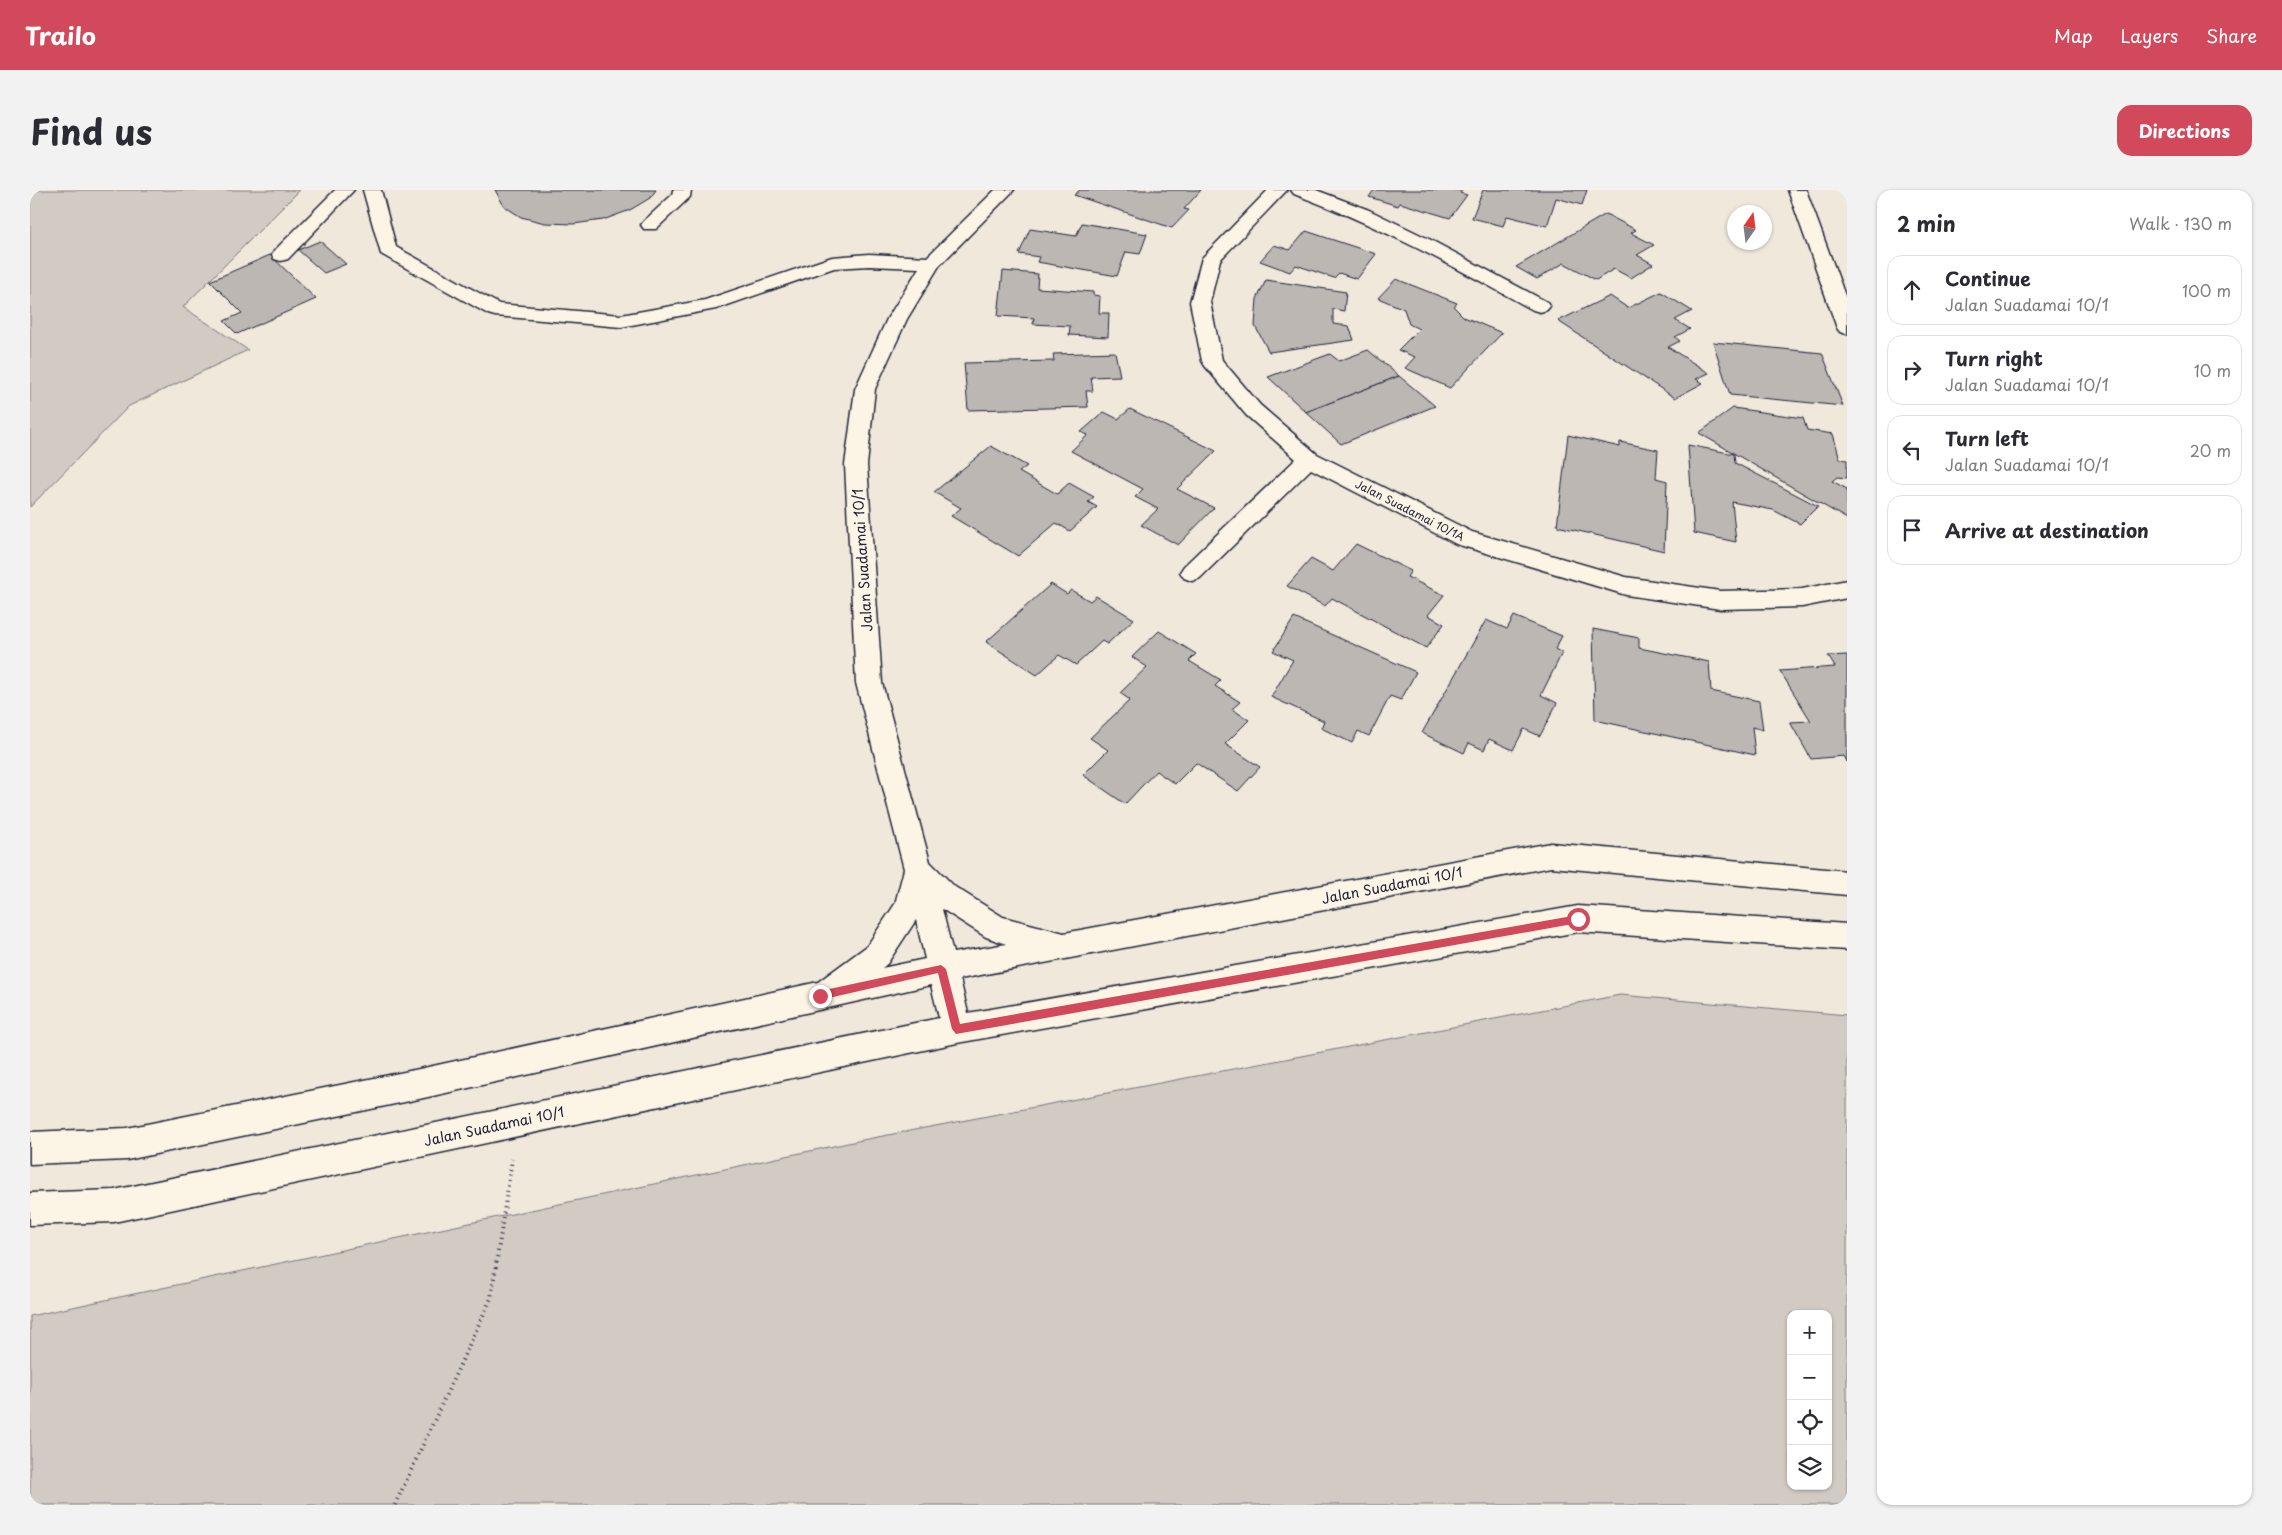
<!DOCTYPE html>
<meta charset="utf-8">
<style>
body{margin:0;font-family:"Playpen Sans",sans-serif;background:#f2f2f3;color:#2b2b33}
.controls{position:absolute;right:15px;bottom:15px;display:grid;overflow:hidden;border-radius:10px;box-shadow:0 1px 4px #0004}
.controls button{width:45px;height:45px;display:grid;place-items:center;padding:0;border:0;border-bottom:1px solid #e1e1e2;background:#fff;color:#2b2b33;font:25px sans-serif}
.compass{position:absolute;left:1697px;top:15px;width:45px;height:45px;border-radius:50%;background:#fff;box-shadow:0 1px 4px #0004;rotate:14deg}
.stop{position:absolute;width:15px;height:15px;margin:-11px;border:4px solid #d1495b;border-radius:50%;background:#fff}
.stop.end{background:#d1495b;border-color:#fff;box-shadow:0 1px 5px #0008}
.list{margin:0;padding:0;list-style:none}
h2{display:flex;justify-content:space-between;align-items:center;height:65px;margin:0;padding:0 20px;font-size:21px}
h2 small{font-size:16px;font-weight:400;color:#7c7c81}
.list li{display:grid;grid-template-columns:32px 1fr auto;gap:15px;align-items:center;box-sizing:border-box;height:70px;margin:0 10px 10px;padding:0 10px;border:1px solid #e1e1e2;border-radius:15px}
.list b{display:block;font-size:19px;white-space:nowrap}
.list p{margin:0;font-size:16px;white-space:nowrap;color:#7c7c81}
.list em{font-size:16px;font-style:normal;color:#7c7c81}
.icon{flex:none;width:28px;height:28px;fill:none;stroke:currentColor;stroke-width:2;stroke-linecap:round;stroke-linejoin:round}
.map{position:relative;flex:none;width:1817px;height:1315px;overflow:hidden;border-radius:15px}
header{display:flex;align-items:center;gap:30px;box-sizing:border-box;height:70px;padding:0 25px;background:#d1495b;color:#fff}
header strong{font-size:24px}
nav{display:flex;gap:28px;margin-inline-start:auto;font-size:18px}
.intro{display:flex;align-items:center;justify-content:space-between;box-sizing:border-box;height:120px;padding:0 30px}
h1{margin:0;font-size:35px}
.button{padding:12px 22px;border-radius:15px;background:#d1495b;color:#fff;font-size:18px;font-weight:700}
main{display:flex;gap:30px;padding:0 30px}
aside{flex:1;background:#fff;border-radius:15px;box-shadow:0 1px 4px #0004}
.map>svg:first-child{display:block}
.green{fill:#d1cbc3;stroke:#7a767f;fill-rule:evenodd}
.building{fill:#bcb7b3;stroke:#22223b}
.lines{fill:none;stroke-linecap:round;stroke-linejoin:round}
.minor-casing{stroke:#22223b;stroke-width:3}
.path{stroke:#22223b;stroke-width:4;stroke-dasharray:1 4.5;stroke-linecap:butt}
.minor{fill:#fcf5e5;fill-rule:evenodd}
.route{fill:#d1495b}
.labels{text-anchor:middle;dominant-baseline:central;stroke-width:4;stroke-linejoin:round;paint-order:stroke}
.far-street-label{font-size:11px;fill:#22223b;stroke:#fcf5e5}
.street-label{font-size:14px;fill:#22223b;stroke:#fcf5e5}
</style>
<header>
<strong>Trailo</strong>
<nav><a>Map</a><a>Layers</a><a>Share</a></nav>
</header>
<div class="intro"><h1>Find us</h1><a class="button">Directions</a></div>
<main>
<div class="map">
<svg width="1817" height="1315" viewBox="0 0 1817 1315">
<rect width="100%" height="100%" fill="#efe8db"/>
<filter id="ink" filterUnits="userSpaceOnUse"><feTurbulence type="fractalNoise" baseFrequency=".02" numOctaves="2"/><feDisplacementMap in="SourceGraphic" scale="10" xChannelSelector="R" yChannelSelector="G"/><feConvolveMatrix kernelMatrix="1 2 1 2 8 2 1 2 1" color-interpolation-filters="sRGB"/></filter>
<g filter="url(#ink)">
<!-- green -->
<g class="green">
<polygon points="0,0 270,0 153,117 218,160 99,216 0,317"/>
<path d="M1590,805L1817,825V1315H0V1126L832,950ZM1761,1124H1798V1296H1761Z"/>
</g>
<!-- building -->
<g class="building">
<polygon points="465,0 626,0 620,8 600,20 573,30 543,34 515,33 491,27 474,16"/>
<polygon points="1050,0 1171,0 1154,19 1159,20 1142,38 1044,5"/>
<polygon points="1344,0 1432,0 1430,3 1437,5 1420,28 1370,13 1368,16 1339,7"/>
<polygon points="1453,0 1557,0 1552,15 1526,8 1517,36 1477,26 1473,36 1442,28"/>
<polygon points="1576,24 1606,40 1601,43 1624,55 1607,65 1623,74 1601,88 1584,79 1566,90 1534,73 1507,89 1486,77"/>
<polygon points="1052,33 1117,44 1110,64 1096,62 1087,86 1007,72 1009,67 989,64 1000,39 1046,46"/>
<polygon points="1276,41 1346,64 1327,89 1309,83 1304,88 1266,75 1260,82 1230,71 1244,55 1260,60"/>
<polygon points="290,51 316,74 294,83 268,60"/>
<polygon points="240,65 286,109 207,144 194,131 212,123 180,91"/>
<polygon points="973,81 1008,84 1007,98 1063,102 1063,105 1070,106 1069,123 1079,123 1078,147 1039,145 1040,136 1003,134 1004,128 968,126"/>
<polygon points="1366,89 1427,113 1424,117 1434,127 1472,143 1420,198 1375,178 1385,167 1368,160 1389,139 1379,134 1374,119 1348,108"/>
<polygon points="1236,90 1316,102 1314,121 1303,119 1303,134 1319,136 1324,150 1239,162 1225,136 1227,109"/>
<polygon points="1631,102 1662,121 1645,130 1660,139 1645,147 1650,151 1638,157 1679,183 1666,189 1673,193 1645,208 1528,131 1580,106 1598,118"/>
<polygon points="1683,152 1792,163 1813,216 1700,205"/>
<polygon points="1338,160 1369,186 1276,222 1238,187 1300,164 1309,171"/>
<polygon points="1085,162 1090,186 1061,187 1063,201 1056,201 1058,217 938,220 934,173 1024,171 1023,164"/>
<polygon points="1369,186 1405,216 1311,254 1276,222"/>
<polygon points="1703,218 1773,228 1777,240 1803,244 1810,269 1817,270 1817,288 1807,287 1802,291 1817,299 1817,329 1669,243"/>
<polygon points="1100,219 1186,261 1147,299 1184,318 1148,355 1111,335 1128,319 1105,307 1113,299 1041,261 1058,245 1051,242 1074,222 1088,229"/>
<polygon points="1538,245 1590,257 1590,252 1628,260 1626,288 1637,291 1634,361 1527,336"/>
<polygon points="1658,255 1704,264 1705,273 1788,316 1770,334 1743,320 1702,312 1706,352 1664,343"/>
<polygon points="961,256 997,276 989,282 1027,304 1039,293 1064,307 1058,312 1067,317 1040,341 1026,333 988,366 921,326 931,318 904,302"/>
<polygon points="1326,354 1381,381 1377,387 1414,405 1398,425 1414,434 1396,458 1302,408 1295,416 1257,396 1281,369 1303,381"/>
<polygon points="1021,394 1037,404 1041,400 1060,411 1066,406 1104,429 1077,454 1072,451 1046,475 1029,465 1007,485 956,452"/>
<polygon points="1484,426 1532,446 1525,459 1532,463 1511,505 1527,513 1510,546 1494,539 1483,560 1459,549 1454,560 1439,553 1434,563 1392,543 1456,430 1477,439"/>
<polygon points="1264,428 1386,482 1371,510 1360,506 1339,546 1328,541 1322,553 1291,538 1294,531 1241,507 1263,470 1243,461"/>
<polygon points="1563,439 1609,448 1609,458 1679,472 1681,501 1729,511 1733,540 1722,537 1725,565 1565,530"/>
<polygon points="1129,441 1166,464 1159,471 1191,490 1185,496 1210,512 1202,519 1219,530 1195,554 1230,577 1208,601 1166,573 1145,594 1126,581 1095,614 1053,585 1078,560 1060,548 1100,510 1090,503 1117,477 1102,467"/>
<polygon points="1817,465 1817,572 1814,566 1781,569 1760,532 1781,531 1750,481 1805,477 1798,466"/>
</g>
<g class="lines">
<!-- minor casing -->
<g class="minor-casing">
<g id="minor">
<polygon points="305,0 324,0 258,69 251,71 244,69 242,65 244,61"/>
<path d="M333,0H351L366,57L469,114L591,125L675,110L802,67L839,64L897,67L965,0H984L909,76L877,129L845,199L837,275L852,493L900,672L925,697L973,727L1034,743L1521,653L1817,681V705L1521,677L930,789L938,823L1548,716L1817,734V760L1548,742L927,853L84,1032L0,1035V1003L84,1000L909,828L901,795L389,909L97,970L0,974V942L97,938L389,879L788,792L837,756L865,714L874,679L826,493L815,275L825,199L857,129L889,78L839,76L804,78L686,119L591,137L465,126L458,124L351,64ZM912,719L956,747L976,754L923,763ZM886,730L895,769L852,778L857,774Z"/>
<polygon points="643,0 661,0 660,7 626,39 614,39 611,35 614,31 642,5"/>
<polygon points="1238,0 1257,0 1190,70 1180,112 1192,170 1230,215 1287,264 1442,342 1596,387 1690,401 1772,399 1817,390 1817,408 1772,417 1690,419 1596,405 1426,354 1281,279 1170,388 1162,391 1154,388 1150,382 1154,376 1266,269 1216,225 1175,176 1172,171 1160,112 1172,68"/>
<path d="M1261,0H1286L1339,20L1399,49L1517,112L1520,116L1517,120L1510,122L1503,120C1425,77 1348,35 1264,4Z"/>
<polygon points="1758,0 1776,0 1817,111 1817,144 1810,142 1807,138"/>
</g>
</g>
<!-- path -->
<polyline class="path" points="365,1315 461,1108 482,969"/>
<!-- minor -->
<use href="#minor" class="minor"/>
</g>
</g>
<!-- route -->
<polygon class="route" points="1548,725 1552,729 1548,733 926,844 922,839 908,783 790,810 786,806 790,801 911,775 916,779 930,834"/>
<g class="labels">
<!-- far-street labels -->
<g class="far-street-label">
<text transform="translate(1380 320) rotate(27)">Jalan Suadamai 10/1A</text>
</g>
<!-- street labels -->
<g class="street-label">
<text transform="translate(832 370) rotate(-94)">Jalan Suadamai 10/1</text>
<text transform="translate(1362 695) rotate(-11)">Jalan Suadamai 10/1</text>
<text transform="translate(464 936) rotate(-12)">Jalan Suadamai 10/1</text>
</g>
</g>
</svg>
<div class="controls">
<button>+</button>
<button>−</button>
<button><svg class="icon" aria-label="locate" viewBox="0 0 24 24"><circle cx="12" cy="12" r="6"/><path d="M12 2v4M12 18v4M2 12h4M18 12h4"/></svg></button>
<button><svg class="icon" aria-label="layers" viewBox="0 0 24 24"><path d="M12 4l9 5-9 5-9-5zM3 14l9 5 9-5"/></svg></button>
</div>
<svg class="compass" viewBox="-18 -18 36 36"><path d="M0-13l5 13h-10z" fill="#e53935"/><path d="M0 13l5-13h-10z" fill="#7c7c81"/></svg>
<div class="stop" style="left:1548px;top:729px"></div>
<div class="stop end" style="left:790px;top:806px"></div>
</div>
<aside>
<h2>2 min<small>Walk · 130 m</small></h2>
<ul class="list">
<li><svg class="icon" aria-label="ahead" viewBox="0 0 24 24"><path d="M12 20V5M6 11l6-6 6 6"/></svg><div><b>Continue</b><p>Jalan Suadamai 10/1</p></div><em>100 m</em></li>
<li><svg class="icon" aria-label="right" viewBox="0 0 24 24"><path d="M7 20v-9h11M14 6l5 5-5 5"/></svg><div><b>Turn right</b><p>Jalan Suadamai 10/1</p></div><em>10 m</em></li>
<li><svg class="icon" aria-label="left" viewBox="0 0 24 24"><path d="M17 20v-9H6M10 6l-5 5 5 5"/></svg><div><b>Turn left</b><p>Jalan Suadamai 10/1</p></div><em>20 m</em></li>
<li><svg class="icon" aria-label="arrive" viewBox="0 0 24 24"><path d="M6 21V4h12l-3 4 3 4H6"/></svg><div><b>Arrive at destination</b></div></li>
</ul>
</aside>
</main>
